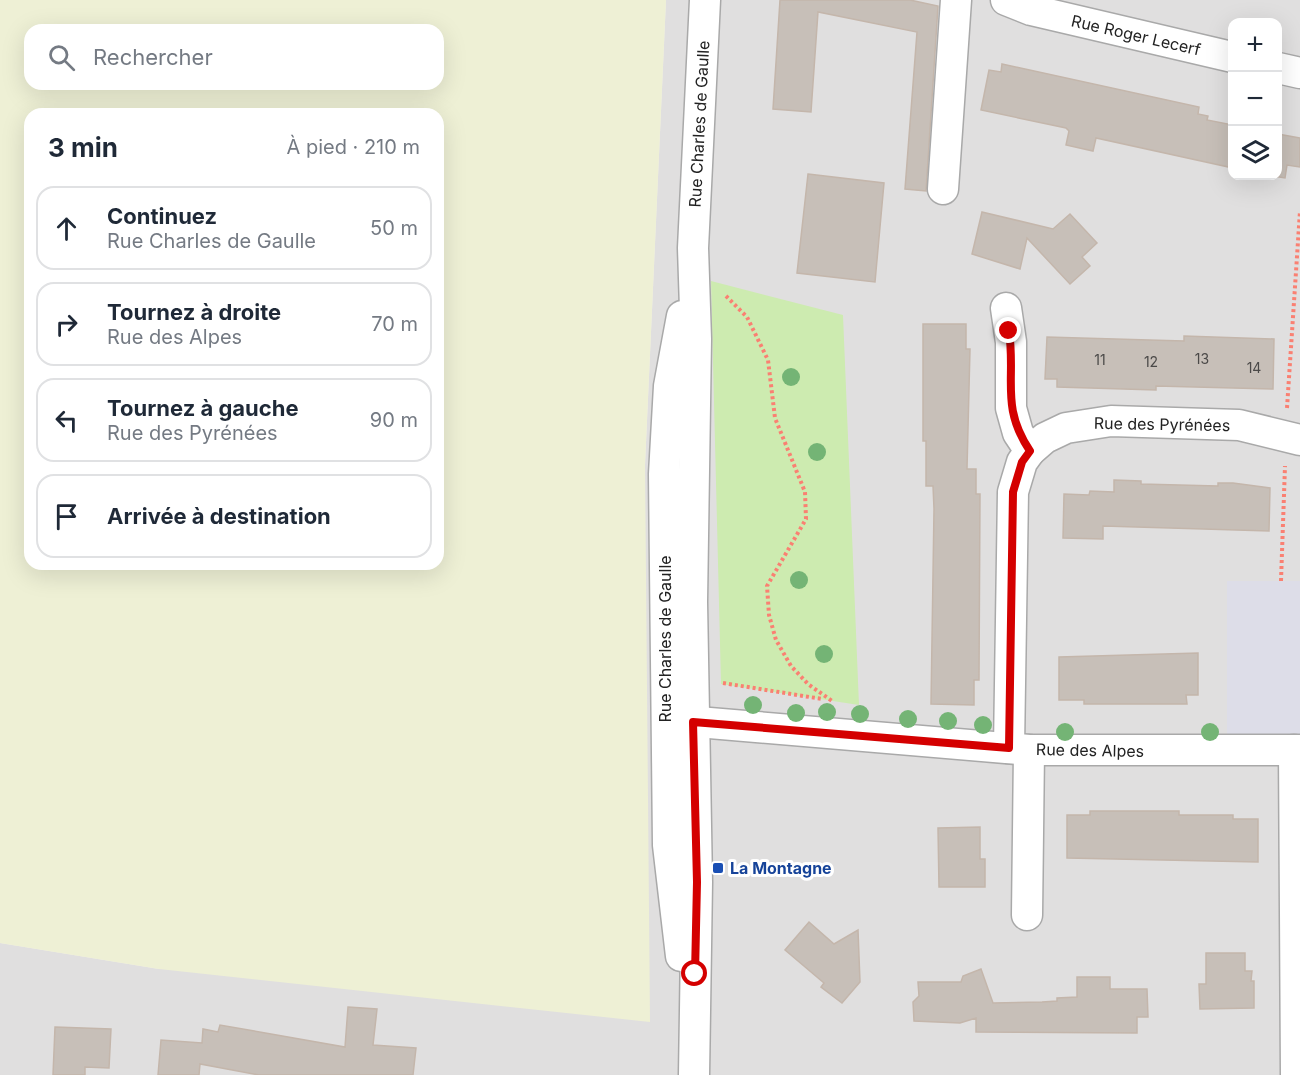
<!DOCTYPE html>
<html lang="fr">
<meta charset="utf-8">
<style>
body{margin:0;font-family:Inter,sans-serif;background:#f6f6f7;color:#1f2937}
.controls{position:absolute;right:18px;top:18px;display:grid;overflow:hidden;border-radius:12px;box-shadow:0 6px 24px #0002}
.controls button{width:54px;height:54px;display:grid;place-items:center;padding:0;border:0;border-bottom:2px solid #e0e1e3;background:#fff;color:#1f2937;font:30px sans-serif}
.stop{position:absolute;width:18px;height:18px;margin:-14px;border:4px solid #d40000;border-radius:50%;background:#fff}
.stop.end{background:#d40000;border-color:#fff;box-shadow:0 2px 6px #0008}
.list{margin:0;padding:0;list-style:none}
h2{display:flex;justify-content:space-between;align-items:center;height:78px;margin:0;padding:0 24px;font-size:26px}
h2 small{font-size:20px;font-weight:400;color:#747a83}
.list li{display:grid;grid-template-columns:39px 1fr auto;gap:18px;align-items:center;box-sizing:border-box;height:84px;margin:0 12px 12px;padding:0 12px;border:2px solid #e0e1e3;border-radius:18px}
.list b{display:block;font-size:22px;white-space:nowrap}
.list p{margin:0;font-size:20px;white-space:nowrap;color:#747a83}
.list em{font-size:20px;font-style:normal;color:#747a83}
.icon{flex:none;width:33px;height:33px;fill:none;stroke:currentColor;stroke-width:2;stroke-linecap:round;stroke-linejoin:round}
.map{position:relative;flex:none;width:1300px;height:1075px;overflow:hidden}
.search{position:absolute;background:#fff;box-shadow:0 6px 24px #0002;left:24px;top:24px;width:420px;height:66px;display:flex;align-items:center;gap:15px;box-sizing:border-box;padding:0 21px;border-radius:18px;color:#747a83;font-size:22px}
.panel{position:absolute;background:#fff;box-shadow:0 6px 24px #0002;left:24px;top:108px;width:420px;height:462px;border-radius:18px}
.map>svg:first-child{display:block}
.residential{fill:#e0dfdf;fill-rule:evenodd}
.farmland{fill:#eef0d5;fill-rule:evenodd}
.grass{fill:#cdebb0}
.plaza{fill:#dddde8}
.building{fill:#c7bfb8;stroke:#c4b6ab;stroke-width:1.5}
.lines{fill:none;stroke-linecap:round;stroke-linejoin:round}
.minor-casing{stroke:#a9a9a9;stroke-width:33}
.path{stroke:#fa8072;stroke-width:4;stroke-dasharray:3 3;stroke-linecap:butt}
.minor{stroke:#fff;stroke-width:30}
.tree{fill:#74b475}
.route{stroke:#d40000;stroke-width:8}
.transit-dot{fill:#1a4fb4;stroke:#fff;stroke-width:2}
.labels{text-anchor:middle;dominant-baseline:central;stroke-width:6;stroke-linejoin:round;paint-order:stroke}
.number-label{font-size:14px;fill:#4b4948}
.street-label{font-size:16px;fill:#222;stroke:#fff}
.transit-label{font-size:16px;font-weight:bold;fill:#164399;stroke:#fff;text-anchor:start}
</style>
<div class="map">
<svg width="1300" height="1075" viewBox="0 0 1300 1075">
<rect width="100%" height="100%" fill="#f2efe9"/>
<!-- residential -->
<path class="residential" d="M666,0H1300V1075H0V943L159,969L645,465ZM1232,22H1278V176H1232Z"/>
<!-- farmland -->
<path class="farmland" d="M0,0H666L645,465L650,1022L159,969L0,943ZM30,30H438V84H30ZM30,114H438V564H30Z"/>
<!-- grass -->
<polygon class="grass" points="711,281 843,315 859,705 721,684"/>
<!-- plaza -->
<rect class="plaza" x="1227" y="581" width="73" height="169"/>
<!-- building -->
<g class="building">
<polygon points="780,0 910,0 938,6 926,191 905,189 917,32 818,12 811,112 773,109"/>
<polygon points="1002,64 1199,107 1198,114 1208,116 1207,120 1233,125 1233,168 1096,138 1093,151 1066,145 1069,131 1066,128 981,110 989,70 1001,72"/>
<polygon points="1278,134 1300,138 1300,167 1287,165 1285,178 1273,176 1278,176"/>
<polygon points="808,174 884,183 875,282 797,273"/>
<polygon points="982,212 1053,229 1070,214 1097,243 1082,257 1090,266 1070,284 1027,238 1020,269 972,254"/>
<polygon points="923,324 966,324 966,349 970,349 967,469 976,469 976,494 980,494 979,680 974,680 974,705 931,704 934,509 933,486 926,486 926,441 923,441"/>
<polygon points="1184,336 1274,339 1273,389 1156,386 1156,390 1057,387 1057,379 1045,379 1047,337 1184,341"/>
<polygon points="1114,480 1141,481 1141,484 1218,486 1218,483 1233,483 1270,488 1269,531 1103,526 1103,539 1063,538 1064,494 1089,495 1090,491 1114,492"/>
<polygon points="1198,653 1198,695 1186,695 1187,704 1084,704 1084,700 1059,700 1059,657"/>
<polygon points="1090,811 1179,811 1179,815 1233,815 1233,819 1258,819 1258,862 1067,858 1067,815 1090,815"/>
<polygon points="980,827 980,859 985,859 985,887 939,887 938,828"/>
<polygon points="809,922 834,944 858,930 860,982 842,1003 821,987 824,983 785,950"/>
<polygon points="1206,953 1245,953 1245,971 1252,971 1251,981 1254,981 1254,1008 1200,1009 1199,984 1206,984"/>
<polygon points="981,969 993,1003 1042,1002 1057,1001 1057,998 1077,997 1077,977 1110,977 1110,989 1147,989 1148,1017 1137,1017 1137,1033 976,1032 976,1018 960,1023 914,1021 913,1002 919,996 918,982 961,982 963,976"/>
<polygon points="348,1007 377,1009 373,1045 416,1048 413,1075 259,1075 200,1064 199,1075 158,1075 161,1040 202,1043 203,1029 218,1032 220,1025 345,1047"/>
<polygon points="55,1027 111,1029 109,1068 85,1067 85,1075 53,1075"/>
</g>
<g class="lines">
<!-- minor casing -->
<g class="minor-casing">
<g id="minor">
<polyline points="1006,0 1031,10 1232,57"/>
<polyline points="1278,68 1300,73"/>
<polyline points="943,189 956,0"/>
<polyline points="1006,308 1011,342 1011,408 1018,433 1030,451 1022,462 1013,492 1009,748"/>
<polyline points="1030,451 1045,438 1066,428 1111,421 1239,425 1300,440"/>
<polyline points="674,720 1029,750 1300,750"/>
<polyline points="1294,750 1296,1075"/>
<polyline points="1027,915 1029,750"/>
<polyline points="681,956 668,845 664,474 669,386 682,316"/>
<polyline points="694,1075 697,882 692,602 696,339 693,248 705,0"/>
</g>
</g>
<!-- path -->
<g class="path">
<polyline points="726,296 747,317 768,360 775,418 805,492 806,519 767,586 769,615 776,640 791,666 808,684 832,701"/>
<polyline points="1287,408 1300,211"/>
<polyline points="1281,581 1285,466"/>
<polyline points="723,683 822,699"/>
</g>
<!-- minor -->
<use href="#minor" class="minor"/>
</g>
<!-- trees -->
<g class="tree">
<circle cx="791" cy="377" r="9"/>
<circle cx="817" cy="452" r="9"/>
<circle cx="799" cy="580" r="9"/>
<circle cx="824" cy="654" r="9"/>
<circle cx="753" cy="705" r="9"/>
<circle cx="827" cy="712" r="9"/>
<circle cx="796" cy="713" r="9"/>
<circle cx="860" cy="714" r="9"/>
<circle cx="908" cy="719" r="9"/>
<circle cx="948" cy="721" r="9"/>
<circle cx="983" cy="725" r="9"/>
<circle cx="1065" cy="732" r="9"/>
<circle cx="1210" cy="732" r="9"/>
</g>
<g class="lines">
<!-- route -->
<path class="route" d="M695,974L697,882L693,722L1009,748L1013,492L1022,462L1030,451C1000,406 1016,379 1009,331"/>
</g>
<!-- markers -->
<rect class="transit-dot" x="712" y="862" width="12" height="12" rx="3"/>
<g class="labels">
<!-- number labels -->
<g class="number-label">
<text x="1202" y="358">13</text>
<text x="1100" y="359">11</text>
<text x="1151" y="361">12</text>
<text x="1254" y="367">14</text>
</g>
<!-- street labels -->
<g class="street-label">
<text transform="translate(1136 35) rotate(13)">Rue Roger Lecerf</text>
<text transform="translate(699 124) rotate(-87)">Rue Charles de Gaulle</text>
<text transform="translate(1162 424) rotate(1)">Rue des Pyrénées</text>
<text transform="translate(665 639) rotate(-90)">Rue Charles de Gaulle</text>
<text transform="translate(1090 750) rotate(1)">Rue des Alpes</text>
</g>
<!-- transit labels -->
<g class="transit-label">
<text x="730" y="868">La Montagne</text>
</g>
</g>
</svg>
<div class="controls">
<button>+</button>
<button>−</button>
<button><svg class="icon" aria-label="layers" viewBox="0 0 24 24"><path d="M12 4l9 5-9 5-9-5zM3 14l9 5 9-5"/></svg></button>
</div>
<div class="stop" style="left:695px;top:974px"></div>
<div class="stop end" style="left:1009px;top:331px"></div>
<div class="search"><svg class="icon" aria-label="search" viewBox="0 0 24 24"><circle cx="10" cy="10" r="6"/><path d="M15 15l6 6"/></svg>Rechercher</div>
<section class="panel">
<h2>3 min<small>À pied · 210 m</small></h2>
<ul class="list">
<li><svg class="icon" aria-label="ahead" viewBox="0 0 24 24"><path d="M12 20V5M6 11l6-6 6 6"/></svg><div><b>Continuez</b><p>Rue Charles de Gaulle</p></div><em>50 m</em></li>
<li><svg class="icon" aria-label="right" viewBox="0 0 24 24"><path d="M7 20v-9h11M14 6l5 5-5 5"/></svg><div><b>Tournez à droite</b><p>Rue des Alpes</p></div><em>70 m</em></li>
<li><svg class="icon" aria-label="left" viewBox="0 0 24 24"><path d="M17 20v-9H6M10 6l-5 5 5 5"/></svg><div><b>Tournez à gauche</b><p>Rue des Pyrénées</p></div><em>90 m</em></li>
<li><svg class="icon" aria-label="arrive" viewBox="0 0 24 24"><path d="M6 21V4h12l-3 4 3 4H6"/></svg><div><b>Arrivée à destination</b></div></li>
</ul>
</section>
</div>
